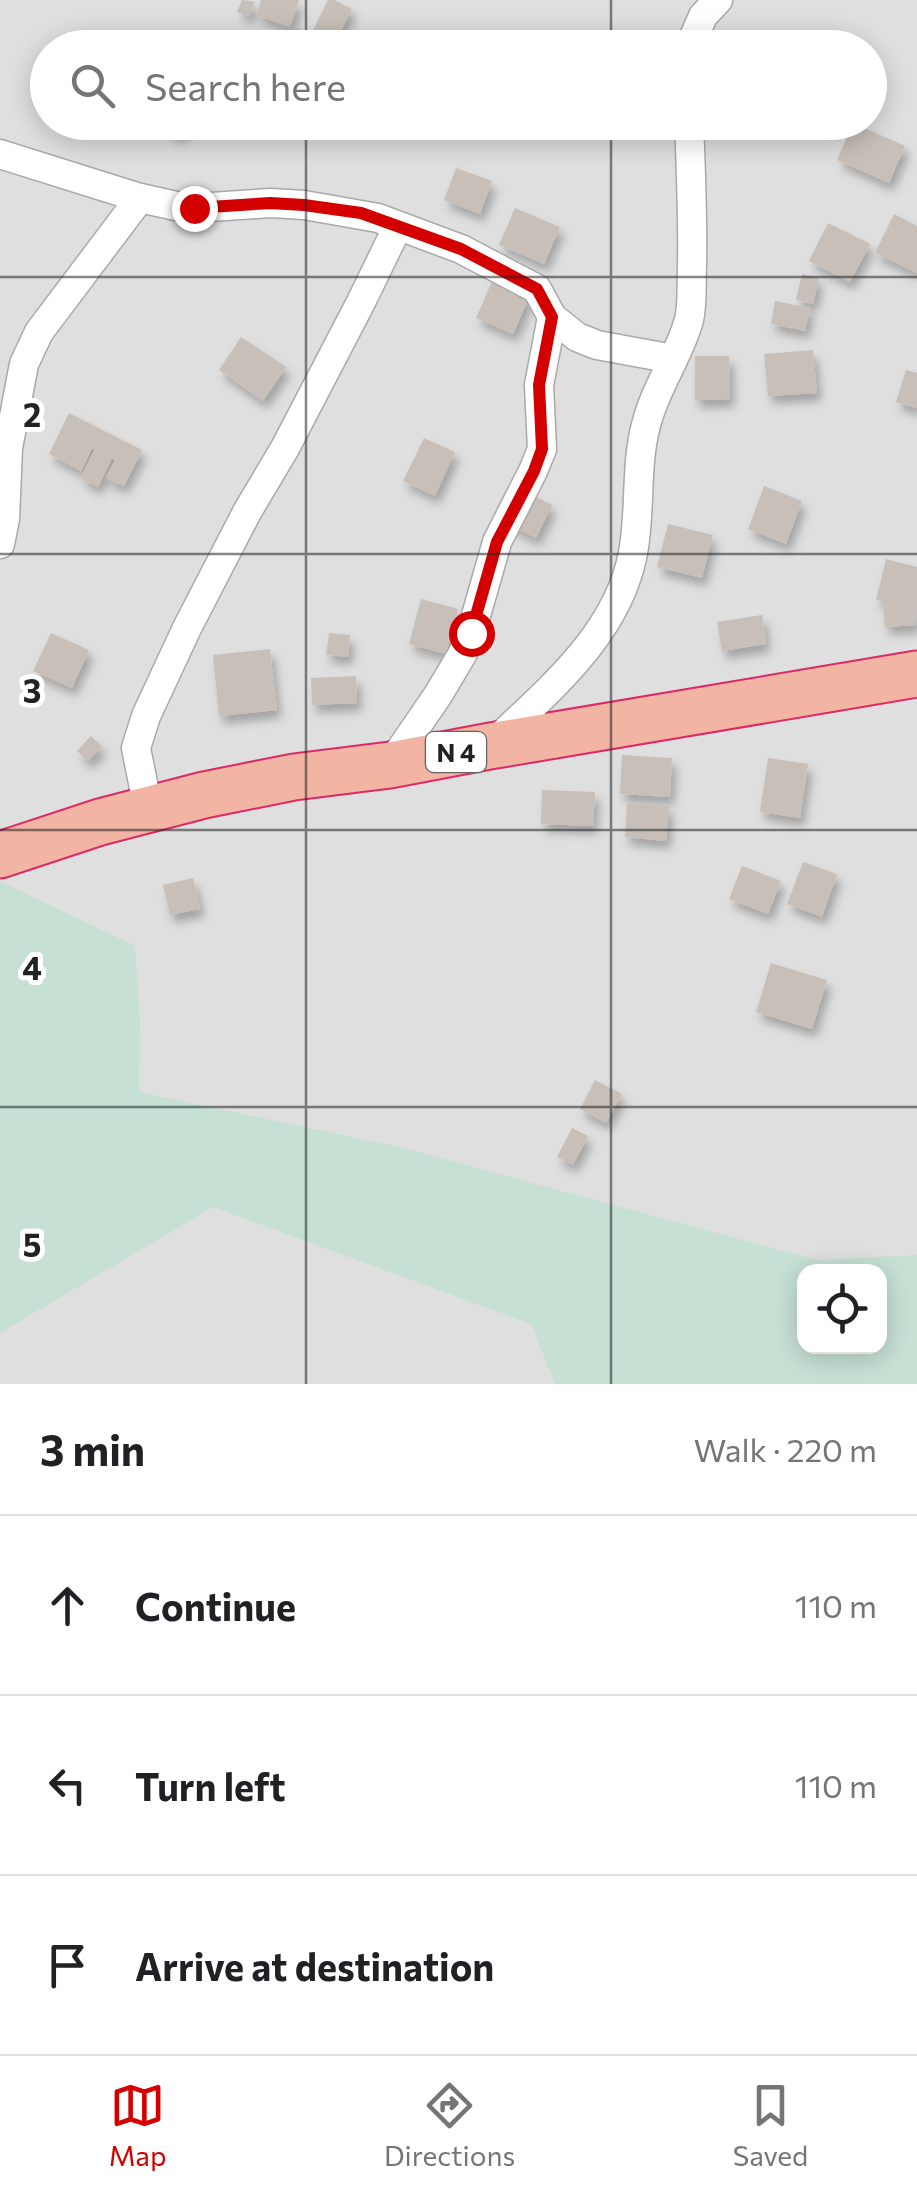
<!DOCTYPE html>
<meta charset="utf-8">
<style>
body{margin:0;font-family:Commissioner,sans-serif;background:#f2f2f2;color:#202124}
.controls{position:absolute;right:30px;bottom:30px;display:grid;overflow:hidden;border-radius:20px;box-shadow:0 5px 25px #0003}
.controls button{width:90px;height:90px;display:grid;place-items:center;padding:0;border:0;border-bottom:2px solid #e0e0e0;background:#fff;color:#202124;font:50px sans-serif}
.stop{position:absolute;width:30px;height:30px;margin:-22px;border:8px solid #d40000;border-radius:50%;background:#fff}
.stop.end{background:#d40000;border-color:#fff;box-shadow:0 2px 10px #0008}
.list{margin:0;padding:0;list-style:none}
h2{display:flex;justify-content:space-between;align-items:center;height:130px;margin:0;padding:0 40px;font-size:42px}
h2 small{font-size:32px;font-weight:400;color:#757577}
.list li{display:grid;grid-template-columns:65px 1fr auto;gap:30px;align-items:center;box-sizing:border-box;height:180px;padding:0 40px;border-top:2px solid #e0e0e0}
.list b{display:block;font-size:38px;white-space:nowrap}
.list em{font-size:32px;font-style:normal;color:#757577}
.icon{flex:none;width:55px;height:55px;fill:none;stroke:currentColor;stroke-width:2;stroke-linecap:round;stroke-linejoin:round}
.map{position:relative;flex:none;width:917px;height:1384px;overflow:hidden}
.search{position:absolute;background:#fff;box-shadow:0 5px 25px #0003;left:30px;right:30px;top:30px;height:110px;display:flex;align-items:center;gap:25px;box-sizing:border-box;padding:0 35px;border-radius:55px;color:#757577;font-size:38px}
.sheet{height:670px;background:#fff}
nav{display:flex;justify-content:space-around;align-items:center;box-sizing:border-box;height:140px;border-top:2px solid #e0e0e0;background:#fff;font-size:28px;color:#757577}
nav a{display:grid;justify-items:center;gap:5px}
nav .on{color:#d40000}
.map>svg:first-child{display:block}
.residential{fill:#e0dfdf;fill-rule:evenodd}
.wetland{fill:#c6e0d4;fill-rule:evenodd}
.building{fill:#c7bfb8;filter:url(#shadow)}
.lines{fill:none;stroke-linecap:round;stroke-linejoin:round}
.minor-casing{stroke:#a9a9a9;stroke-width:31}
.trunk-casing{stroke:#dc2a67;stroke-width:49}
.minor{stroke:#fff;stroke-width:28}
.trunk{stroke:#f2b4a3;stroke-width:45}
.route{stroke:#d40000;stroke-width:12}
.grid{fill:none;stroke:#222;stroke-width:2.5;stroke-opacity:0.55}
.labels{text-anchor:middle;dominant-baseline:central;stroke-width:10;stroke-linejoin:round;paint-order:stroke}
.shield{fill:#fff;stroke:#646464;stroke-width:2.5}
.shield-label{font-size:25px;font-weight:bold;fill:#222}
.grid-label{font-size:32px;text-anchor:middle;font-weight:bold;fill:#222;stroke:#fff;stroke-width:10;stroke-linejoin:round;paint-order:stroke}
</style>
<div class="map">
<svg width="917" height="1384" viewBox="0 0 917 1384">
<defs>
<filter id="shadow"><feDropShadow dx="4.5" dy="8" stdDeviation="5" flood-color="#0004"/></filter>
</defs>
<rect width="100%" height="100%" fill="#f2efe9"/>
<!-- residential -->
<path class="residential" d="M0,0H917V1384H0ZM48,48H870V122H48ZM804,1272H880V1346H804Z"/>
<!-- wetland -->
<path class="wetland" d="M0,881L135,946L140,1022L139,1092L404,1148L817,1260L917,1255V1384H555L531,1324L213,1207L0,1333ZM804,1272H880V1346H804Z"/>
<!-- building -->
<g class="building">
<polygon points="242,0 255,2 249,16 237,12"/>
<polygon points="261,0 299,0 290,27 256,15"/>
<polygon points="328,0 334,0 352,9 334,45 311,34"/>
<polygon points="297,27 311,34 305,48 288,45"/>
<polygon points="179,36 197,44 195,48 174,48"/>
<polygon points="80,38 108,42 107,48 79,48"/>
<polygon points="160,122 189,122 179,136"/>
<polygon points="853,123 905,146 889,183 837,160"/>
<polygon points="456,168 492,181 480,214 444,200"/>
<polygon points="515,208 560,227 544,264 499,245"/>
<polygon points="894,214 917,226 917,273 875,253"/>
<polygon points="828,223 870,244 850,282 809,261"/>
<polygon points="802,274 819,278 813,304 796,300"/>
<polygon points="493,279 530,295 513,334 476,318"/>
<polygon points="775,301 810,308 805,331 771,324"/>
<polygon points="241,337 286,367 263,401 219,370"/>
<polygon points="813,350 817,393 768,396 764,354"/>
<polygon points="695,356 729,356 730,399 695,400"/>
<polygon points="906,370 917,373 917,408 896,402"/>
<polygon points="69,413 142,450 124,486 106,478 115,460 112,458 98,487 81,478 95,449 92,448 81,471 49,454"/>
<polygon points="424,438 455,452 435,496 403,481"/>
<polygon points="513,485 552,505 536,538 496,518"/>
<polygon points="764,486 802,501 786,544 748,529"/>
<polygon points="668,524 713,535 702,578 657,567"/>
<polygon points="886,559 917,567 916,625 885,627 883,601 876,600"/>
<polygon points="421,599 458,609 446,654 409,644"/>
<polygon points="762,615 766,644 722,651 717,622"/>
<polygon points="51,633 89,650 72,688 33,671"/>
<polygon points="329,633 350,635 348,657 326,655"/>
<polygon points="270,649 277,710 219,716 213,655"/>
<polygon points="356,676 357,703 312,705 311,678"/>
<polygon points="91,736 102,747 88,761 77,751"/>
<polygon points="622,755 672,758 670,797 620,794"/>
<polygon points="768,758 808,764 800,818 760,812"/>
<polygon points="542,790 595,792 593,826 541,824"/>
<polygon points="627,803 669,806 666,841 625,837"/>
<polygon points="803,862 837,874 822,917 787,904"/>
<polygon points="742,866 781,881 768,914 729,899"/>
<polygon points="193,878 200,909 170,915 163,885"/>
<polygon points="771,963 827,980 812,1029 756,1012"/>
<polygon points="595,1080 622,1094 606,1123 580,1109"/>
<polygon points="572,1128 588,1136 573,1165 557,1157"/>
</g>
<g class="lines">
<!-- minor casing -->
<g class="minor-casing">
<g id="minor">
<polyline points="689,48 703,16 718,0"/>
<polyline points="0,154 140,198 176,206 195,208 271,203 304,205 378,218 461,249 537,289 552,317 577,337 597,345 673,359"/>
<polyline points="0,544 5,519 8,448 24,364 39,332 140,198"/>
<path d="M491,745C548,691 618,634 633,553C641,511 635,466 646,425C655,388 679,356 689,320C693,302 691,284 692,267C693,218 691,171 689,122"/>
<polyline points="390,765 438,695 463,653 471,633 497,542 533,471 542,449 539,385 552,317"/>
<polyline points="148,808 136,748 146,716 187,628 247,512 285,448 360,304 398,226"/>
</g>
</g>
<!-- trunk casing -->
<g class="trunk-casing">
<polyline id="trunk" points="0,855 100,822 204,795 294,777 390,765 490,746 917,674"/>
</g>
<!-- minor -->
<use href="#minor" class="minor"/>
<!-- trunk -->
<use href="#trunk" class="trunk"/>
</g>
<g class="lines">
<!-- route -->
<polyline class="route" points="194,208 270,203 304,205 361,213 461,249 537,289 552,317 539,385 542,449 534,471 497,542 471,633"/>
</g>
<!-- grid -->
<path class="grid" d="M306,0V48M611,0V48M306,122V1384M611,122V1384M0,277H917M0,554H917M0,830H917M0,1107H917"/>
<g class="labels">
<!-- shield labels -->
<rect class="shield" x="426" y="732" width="60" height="40" rx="8"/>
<g class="shield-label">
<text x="456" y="752">N 4</text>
</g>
</g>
<g class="grid-label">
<text x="32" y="427">2</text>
<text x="32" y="703">3</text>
<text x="32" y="980">4</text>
<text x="32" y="1257">5</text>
</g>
</svg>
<div class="controls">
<button><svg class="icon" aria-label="locate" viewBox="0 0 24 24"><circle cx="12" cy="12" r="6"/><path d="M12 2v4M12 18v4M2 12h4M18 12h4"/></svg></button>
</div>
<div class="stop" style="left:471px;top:633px"></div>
<div class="stop end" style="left:194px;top:208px"></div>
<div class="search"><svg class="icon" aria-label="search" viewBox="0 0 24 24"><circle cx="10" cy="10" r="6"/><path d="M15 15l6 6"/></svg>Search here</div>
</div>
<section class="sheet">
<h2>3 min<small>Walk · 220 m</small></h2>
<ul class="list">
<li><svg class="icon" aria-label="ahead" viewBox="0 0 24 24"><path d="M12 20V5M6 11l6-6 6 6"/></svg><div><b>Continue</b></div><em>110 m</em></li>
<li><svg class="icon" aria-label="left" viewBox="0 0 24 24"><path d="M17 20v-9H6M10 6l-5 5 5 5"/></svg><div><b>Turn left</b></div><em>110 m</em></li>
<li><svg class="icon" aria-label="arrive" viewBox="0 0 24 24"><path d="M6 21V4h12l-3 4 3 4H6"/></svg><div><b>Arrive at destination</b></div></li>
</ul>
</section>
<nav>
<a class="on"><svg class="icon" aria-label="map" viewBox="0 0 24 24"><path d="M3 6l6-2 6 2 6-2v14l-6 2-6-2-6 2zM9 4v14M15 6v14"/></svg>Map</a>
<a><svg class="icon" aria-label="directions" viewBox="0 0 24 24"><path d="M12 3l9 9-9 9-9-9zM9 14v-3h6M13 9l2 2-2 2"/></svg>Directions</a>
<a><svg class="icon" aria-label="saved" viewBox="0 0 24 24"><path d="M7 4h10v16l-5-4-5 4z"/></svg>Saved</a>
</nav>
